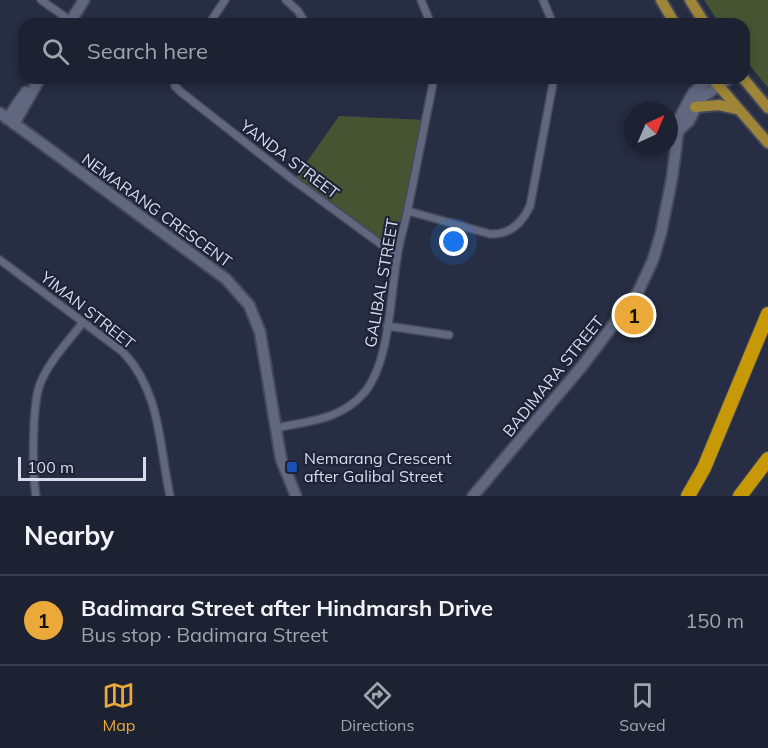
<!DOCTYPE html>
<meta charset="utf-8">
<style>
body{margin:0;font-family:Mulish,sans-serif;background:#252a3a;color:#f1f3f6}
.compass{position:absolute;left:624px;top:102px;width:54px;height:54px;border-radius:50%;background:#1d2232;box-shadow:0 3px 9px #0003;rotate:44deg}
.scale{position:absolute;left:18px;bottom:15px;width:128px;box-sizing:border-box;padding-left:6px;border:3px solid #d8dcea;border-top:0;font-size:16px;line-height:21px;white-space:nowrap;color:#d8dcea;-webkit-text-stroke:4px #1e2338;paint-order:stroke}
.you{position:absolute;left:454px;top:242px;width:21px;height:21px;margin:-15px;border:4px solid #fff;border-radius:50%;background:#1a73e8;box-shadow:0 0 0 9px #1a73e833}
.badge{display:grid;place-items:center;width:39px;height:39px;border-radius:50%;background:#eba93a;color:#111;font-size:20px;font-weight:700}
.pin{position:absolute;translate:-50% -50%;border:3px solid #fff;box-shadow:0 2px 6px #0006}
.list{margin:0;padding:0;list-style:none}
h2{display:flex;justify-content:space-between;align-items:center;height:78px;margin:0;padding:0 24px;font-size:26px}
h2 small{font-size:20px;font-weight:400;color:#a0a4ac}
.list li{display:grid;grid-template-columns:39px 1fr auto;gap:18px;align-items:center;box-sizing:border-box;height:90px;padding:0 24px;border-top:2px solid #3b3f4d}
.list b{display:block;font-size:22px;white-space:nowrap}
.list p{margin:0;font-size:20px;white-space:nowrap;color:#a0a4ac}
.list em{font-size:20px;font-style:normal;color:#a0a4ac}
.icon{flex:none;width:33px;height:33px;fill:none;stroke:currentColor;stroke-width:2;stroke-linecap:round;stroke-linejoin:round}
.map{position:relative;flex:none;width:768px;height:496px;overflow:hidden}
.search{position:absolute;background:#1d2232;box-shadow:0 3px 9px #0003;left:18px;right:18px;top:18px;height:66px;display:flex;align-items:center;gap:15px;box-sizing:border-box;padding:0 21px;border-radius:18px;color:#a0a4ac;font-size:22px}
.sheet{height:168px;background:#1d2232}
nav{display:flex;justify-content:space-around;align-items:center;box-sizing:border-box;height:84px;border-top:2px solid #3b3f4d;background:#1d2232;font-size:16px;color:#a0a4ac}
nav a{display:grid;justify-items:center;gap:3px}
nav .on{color:#eba93a}
.map>svg:first-child{display:block}
.green{fill:#475432}
.lines{fill:none;stroke-linecap:round;stroke-linejoin:round}
.street-casing{stroke:#44495a;stroke-width:10}
.secondary-casing{stroke:#44495a;stroke-width:14}
.primary-casing{stroke:#44495a;stroke-width:14}
.highway-casing{stroke:#44495a;stroke-width:16}
.street{stroke:#60677f;stroke-width:7}
.secondary{stroke:#60677f;stroke-width:10}
.primary{stroke:#9e8537;stroke-width:10}
.highway{stroke:#c79907;stroke-width:14}
.transit-dot{fill:#1a4fb4;stroke:#1e2338;stroke-width:2}
.labels{text-anchor:middle;dominant-baseline:central;stroke-width:4.5;stroke-linejoin:round;paint-order:stroke}
.street-label{font-size:16px;fill:#d8dcea;stroke:#1e2338}
.poi-label{font-size:16px;fill:#d8dcea;stroke:#1e2338;text-anchor:start}
</style>
<div class="map">
<svg width="768" height="496" viewBox="0 0 768 496">
<rect width="100%" height="100%" fill="#272d42"/>
<!-- green -->
<g class="green">
<polygon points="704,0 768,0 768,88 744,58 744,24 720,24"/>
<polygon points="339,116 426,120 397,234 390,243 382,243 295,179"/>
</g>
<g class="lines">
<!-- street casing -->
<g class="street-casing">
<g id="street">
<polyline points="41,0 71,21"/>
<polyline points="286,0 298,11 306,24"/>
<polyline points="421,0 431,24"/>
<polyline points="543,0 553,24"/>
<polyline points="209,24 225,0"/>
<polyline points="175,78 175,86 181,92 292,179 397,256"/>
<path d="M408,211L490,234C510,235 522,223 530,206L554,78"/>
<path d="M0,260L123,352C161,392 159,445 170,496"/>
<polyline points="387,326 449,335"/>
<path d="M276,428C308,421 340,420 363,394C390,364 390,297 397,258C399,241 405,225 408,208C417,165 425,122 434,78"/>
<path d="M36,496C32,472 32,405 40,384C49,361 69,341 83,322"/>
</g>
</g>
<!-- secondary casing -->
<g class="secondary-casing">
<g id="secondary">
<polyline points="69,24 84,0"/>
<polyline points="0,113 226,279 249,305 260,332 281,459 296,496"/>
<polyline points="7,119 26,92"/>
<polyline points="14,124 40,78"/>
<polyline points="679,130 689,121 700,99 730,78"/>
<polyline points="473,496 583,365 638,292 653,260 661,233 672,178 680,117 693,93 710,78"/>
</g>
</g>
<!-- primary casing -->
<g class="primary-casing">
<g id="primary">
<polyline points="661,0 675,24"/>
<polyline points="690,0 705,24"/>
<polyline points="712,78 768,143"/>
<polyline points="743,78 768,108"/>
<polyline points="695,107 719,105 737,109"/>
</g>
</g>
<!-- highway casing -->
<g class="highway-casing">
<g id="highway">
<polyline points="688,496 704,468 768,314"/>
<polyline points="740,496 768,459"/>
</g>
</g>
<!-- street -->
<use href="#street" class="street"/>
<!-- secondary -->
<use href="#secondary" class="secondary"/>
<!-- primary -->
<use href="#primary" class="primary"/>
<!-- highway -->
<use href="#highway" class="highway"/>
</g>
<!-- markers -->
<rect class="transit-dot" x="286" y="461" width="12" height="12" rx="3"/>
<g class="labels">
<!-- street labels -->
<g class="street-label">
<text transform="translate(290 159) rotate(37)">YANDA STREET</text>
<text transform="translate(157 210) rotate(36)">NEMARANG CRESCENT</text>
<text transform="translate(381 283) rotate(-80)">GALIBAL STREET</text>
<text transform="translate(88 310) rotate(38)">YIMAN STREET</text>
<text transform="translate(553 376) rotate(-51)">BADIMARA STREET</text>
</g>
<!-- poi labels -->
<g class="poi-label">
<text x="304" y="458">Nemarang Crescent<tspan x="304" dy="18">after Galibal Street</tspan></text>
</g>
</g>
</svg>
<svg class="compass" viewBox="-18 -18 36 36"><path d="M0-13l5 13h-10z" fill="#e53935"/><path d="M0 13l5-13h-10z" fill="#a0a4ac"/></svg>
<div class="scale">100 m</div>
<div class="you"></div>
<div class="pin badge" style="left:634px;top:315px">1</div>
<div class="search"><svg class="icon" aria-label="search" viewBox="0 0 24 24"><circle cx="10" cy="10" r="6"/><path d="M15 15l6 6"/></svg>Search here</div>
</div>
<section class="sheet">
<h2>Nearby<small></small></h2>
<ul class="list">
<li><span class="badge">1</span><div><b>Badimara Street after Hindmarsh Drive</b><p>Bus stop · Badimara Street</p></div><em>150 m</em></li>
</ul>
</section>
<nav>
<a class="on"><svg class="icon" aria-label="map" viewBox="0 0 24 24"><path d="M3 6l6-2 6 2 6-2v14l-6 2-6-2-6 2zM9 4v14M15 6v14"/></svg>Map</a>
<a><svg class="icon" aria-label="directions" viewBox="0 0 24 24"><path d="M12 3l9 9-9 9-9-9zM9 14v-3h6M13 9l2 2-2 2"/></svg>Directions</a>
<a><svg class="icon" aria-label="saved" viewBox="0 0 24 24"><path d="M7 4h10v16l-5-4-5 4z"/></svg>Saved</a>
</nav>
